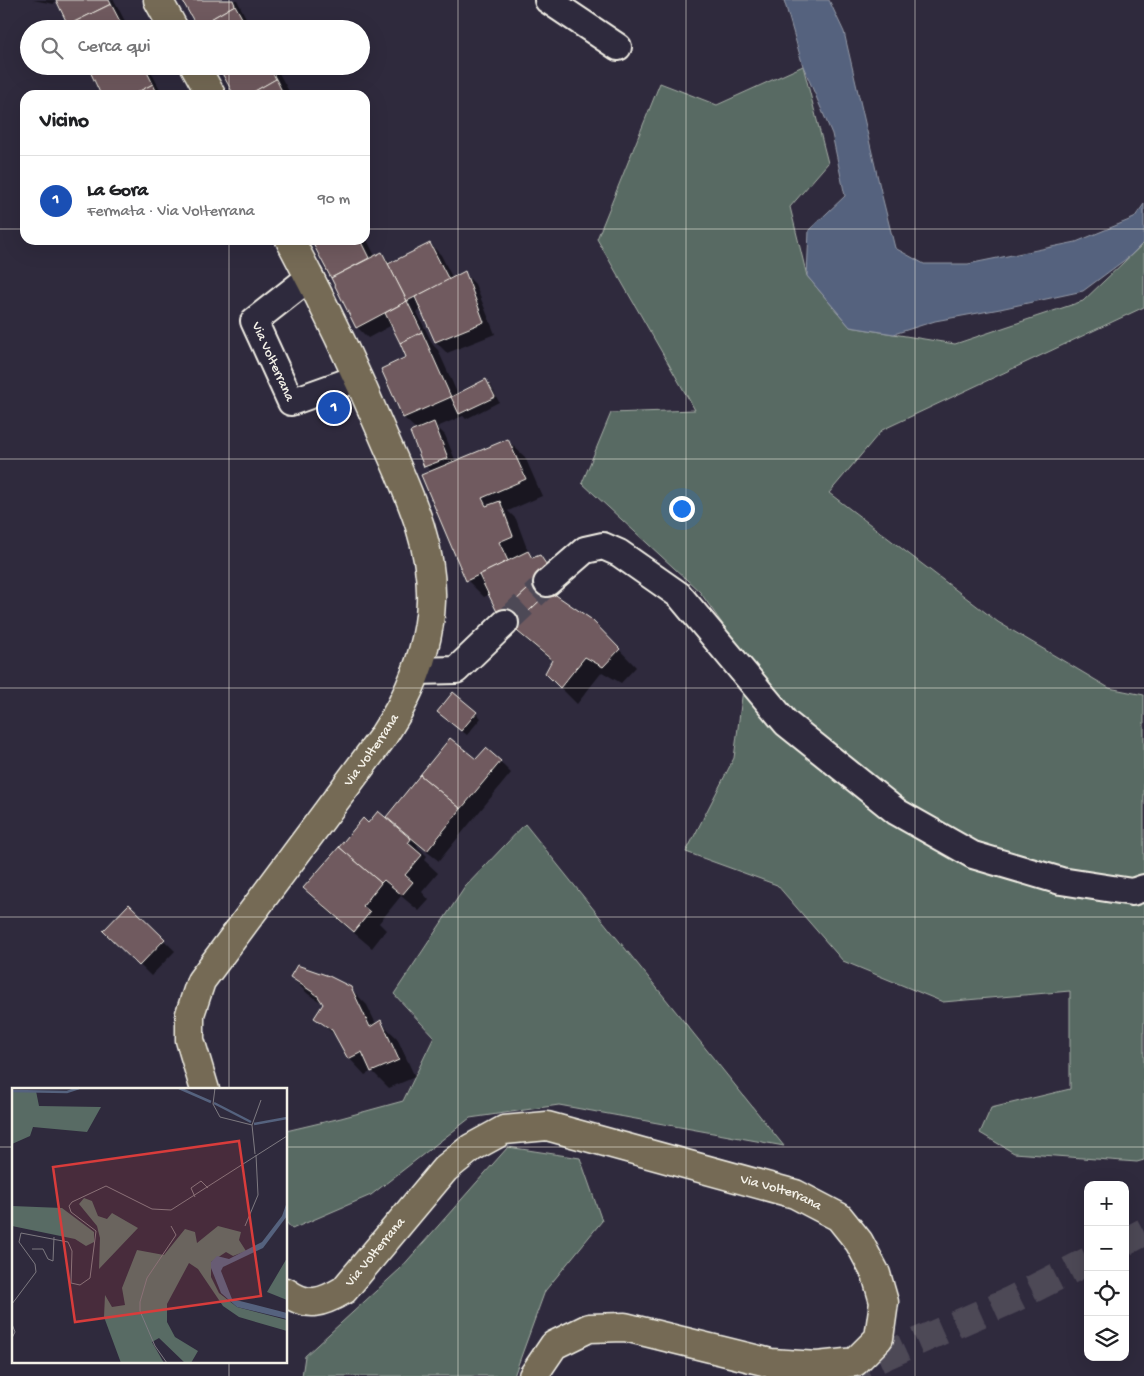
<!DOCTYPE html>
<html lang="it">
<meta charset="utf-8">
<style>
body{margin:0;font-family:"Gochi Hand",sans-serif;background:#f6f6f6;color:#202124}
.controls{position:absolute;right:15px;bottom:15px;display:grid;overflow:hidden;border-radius:10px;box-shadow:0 5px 20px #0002}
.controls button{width:45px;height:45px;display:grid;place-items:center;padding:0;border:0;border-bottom:1px solid #e0e0e0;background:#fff;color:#202124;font:25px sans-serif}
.you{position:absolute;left:681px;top:508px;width:18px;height:18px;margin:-12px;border:4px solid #fff;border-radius:50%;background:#1a73e8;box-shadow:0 0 0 8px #1a73e833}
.badge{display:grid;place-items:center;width:32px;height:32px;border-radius:50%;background:#847042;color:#fff;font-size:16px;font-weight:700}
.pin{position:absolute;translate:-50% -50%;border:2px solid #fff;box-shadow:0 1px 5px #0006}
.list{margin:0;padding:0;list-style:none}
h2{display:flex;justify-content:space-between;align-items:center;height:65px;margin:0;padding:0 20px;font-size:21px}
h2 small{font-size:16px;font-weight:400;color:#757577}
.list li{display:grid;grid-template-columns:32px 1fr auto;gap:15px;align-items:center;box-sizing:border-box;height:90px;padding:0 20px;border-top:1px solid #e0e0e0}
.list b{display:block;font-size:19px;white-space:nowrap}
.list p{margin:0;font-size:16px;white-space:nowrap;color:#757577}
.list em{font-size:16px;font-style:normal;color:#757577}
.icon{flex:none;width:28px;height:28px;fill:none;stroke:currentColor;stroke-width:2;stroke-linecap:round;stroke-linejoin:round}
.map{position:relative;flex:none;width:1144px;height:1376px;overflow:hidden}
.search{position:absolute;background:#fff;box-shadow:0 5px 20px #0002;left:20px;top:20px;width:350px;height:55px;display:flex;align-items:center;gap:12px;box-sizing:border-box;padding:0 18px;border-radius:28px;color:#757577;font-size:19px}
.panel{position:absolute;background:#fff;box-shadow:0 5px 20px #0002;left:20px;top:90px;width:350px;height:155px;border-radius:15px}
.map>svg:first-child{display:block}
.green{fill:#586b64;stroke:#a6aea6}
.water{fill:#55627e;stroke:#959ba8}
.shadow{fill:#0007}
.building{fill:#705a5f;stroke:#f4f1e8}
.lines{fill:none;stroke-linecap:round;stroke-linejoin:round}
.minor-tunnel{stroke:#4d4857;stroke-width:26;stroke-dasharray:26 13;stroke-linecap:butt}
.major-tunnel{stroke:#4d4857;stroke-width:28;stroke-dasharray:28 14;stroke-linecap:butt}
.minor-casing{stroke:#f4f1e8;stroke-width:30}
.major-casing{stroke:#f4f1e8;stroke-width:31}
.minor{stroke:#2f2a3d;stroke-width:26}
.major{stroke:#746b55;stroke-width:28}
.grid{fill:none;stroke:#f4f1e8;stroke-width:1;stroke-opacity:0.55}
.labels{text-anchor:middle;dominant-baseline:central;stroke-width:4;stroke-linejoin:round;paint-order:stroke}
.street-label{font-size:14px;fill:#f4f1e8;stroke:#2f2a3d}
.inset-river{fill:none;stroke:#55627e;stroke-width:2.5}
.inset-road{fill:none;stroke:#7e7a81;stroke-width:1}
.view{fill:#d93c3b;fill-opacity:0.15;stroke:#d93c3b;stroke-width:2.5}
.inset-edge{fill:none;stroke:#f4f1e8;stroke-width:2.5}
</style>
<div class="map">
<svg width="1144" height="1376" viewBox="0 0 1144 1376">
<rect width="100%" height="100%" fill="#2f2a3d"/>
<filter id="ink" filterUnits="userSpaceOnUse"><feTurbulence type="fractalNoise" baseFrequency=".02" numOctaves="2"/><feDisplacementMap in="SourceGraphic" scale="10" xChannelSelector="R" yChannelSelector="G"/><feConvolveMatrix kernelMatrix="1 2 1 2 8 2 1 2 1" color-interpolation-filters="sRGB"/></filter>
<g filter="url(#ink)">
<!-- green -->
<g class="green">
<polygon points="803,66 828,163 790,207 807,276 850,327 955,344 1083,301 1144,243 1144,307 882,430 829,493 998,622 1109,688 1144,695 1144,1160 1137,1162 1014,1153 980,1133 991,1108 1070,1089 1070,991 943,1002 843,961 777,885 686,852 734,758 747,659 700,592 582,483 611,413 695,410 597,239 660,83 717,105"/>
<polygon points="525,824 784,1146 559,1105 470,1118 371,1195 292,1229 286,1222 286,1131 341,1118 403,1101 434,1037 394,994 465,887"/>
<polygon points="508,1147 580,1158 602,1221 545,1291 514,1376 302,1376 305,1356 400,1269"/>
</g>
<!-- water -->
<polygon class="water" points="784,0 829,0 844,32 882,196 895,248 924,264 968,264 1076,242 1134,218 1144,204 1144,242 1130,256 1083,291 1000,309 935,321 894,334 850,327 807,276 809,230 845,196 832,134 803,66"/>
<!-- shadow -->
<g class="shadow">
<polygon points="33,0 55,0 54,4"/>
<polygon points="57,0 114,0 129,29 72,29"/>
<polygon points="184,0 237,0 246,18 255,29 199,29"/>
<polygon points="89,66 148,66 163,95 103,95"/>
<polygon points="220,66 275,66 291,95 236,95"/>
<polygon points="365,236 375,256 381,253 392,264 430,244 441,255 453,279 464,273 475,284 495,334 447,353 436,342 422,310 417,312 433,345 438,350 458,395 486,381 491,386 499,402 466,419 463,416 437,427 445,435 456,462 508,441 525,457 542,496 508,511 516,519 529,554 534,558 539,556 551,567 552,589 557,597 607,637 636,667 621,683 602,672 577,704 546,673 553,662 511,627 490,594 484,597 467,580 432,472 426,466 417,430 404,418 383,369 408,358 392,325 368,338 357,327 312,240 365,240"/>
<polygon points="476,713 481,718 467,735 444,717"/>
<polygon points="451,740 476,761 500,762 511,773 439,861 418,845 417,846 427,856 424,860 438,873 422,892 429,900 419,911 401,896 379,923 386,930 372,948 321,905 304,888 368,825 386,819"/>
<polygon points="129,906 175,951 151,976 105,931"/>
<polygon points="291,977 350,988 367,1005 376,1024 380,1022 397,1038 415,1077 389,1088 372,1071 365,1075 349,1058 338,1038 316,1018 324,1004 308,994"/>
</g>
<!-- building -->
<g class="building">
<polygon points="56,0 109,0 111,4 68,25"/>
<polygon points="182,0 233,0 235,5 197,27"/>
<polygon points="111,4 124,29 70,29 68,25"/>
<polygon points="235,5 248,29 198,29 197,27"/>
<polygon points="89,66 144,66 153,84 132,95 101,95 88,67"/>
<polygon points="218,66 269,66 276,79 248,95 234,95"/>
<polygon points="276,79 284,95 248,95"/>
<polygon points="153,84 158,95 132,95"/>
<polygon points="311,240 360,240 369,258 331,278"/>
<polygon points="430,243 449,280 407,301 388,264"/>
<polygon points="382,252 407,301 356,328 331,278"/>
<polygon points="465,271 484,322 435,342 415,297"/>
<polygon points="407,301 422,332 400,343 385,313"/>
<polygon points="422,332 451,397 403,418 381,369 406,357 400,343"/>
<polygon points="486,379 495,397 459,414 451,397"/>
<polygon points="434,422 448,458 424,467 410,432"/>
<polygon points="508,439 526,479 482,498 486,506 500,501 513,536 499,542 508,561 466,581 421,475"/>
<polygon points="528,551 532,558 540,555 548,567 541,577 499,616 479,575"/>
<polygon points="541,577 550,591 512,627 499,616"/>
<polygon points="550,591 591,619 620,649 603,667 585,657 560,688 545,673 552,660 512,627"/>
<polygon points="453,692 477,712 461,731 437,712"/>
<polygon points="450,738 476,759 486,748 501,761 461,809 420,775"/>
<polygon points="420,775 461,809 427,851 386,817"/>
<polygon points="378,811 411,839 408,843 422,855 405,875 413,882 402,895 384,880 381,883 339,847 363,818 368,823"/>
<polygon points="339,847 381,883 363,906 370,912 354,932 303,888"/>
<polygon points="129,904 165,939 139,966 103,931"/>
<polygon points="297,965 329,976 351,987 370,1027 381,1020 399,1060 371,1072 362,1052 348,1059 332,1030 314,1018 323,1004 317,995 290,977"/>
</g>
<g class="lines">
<!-- minor-tunnel -->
<polyline class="minor-tunnel" points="505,623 547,583"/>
<!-- major-tunnel -->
<g class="major-tunnel">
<polyline points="1125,1242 1144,1232"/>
<polyline points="840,1376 1011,1300 1088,1261"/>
</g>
<!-- minor casing -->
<g class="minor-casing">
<g id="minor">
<polyline points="548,0 618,47"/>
<path id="s1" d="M310,277L254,321L291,402L358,378"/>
<polyline points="547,583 585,550 603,546 619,553 679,595 786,723 897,812 973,855 1061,881 1132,892 1144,888"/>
<polyline points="416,671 456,670 505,623"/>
</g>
</g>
<!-- major casing -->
<g class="major-casing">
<g id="major">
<polyline points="158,0 174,29"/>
<polyline points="195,66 211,95"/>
<path id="s2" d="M205,1090L190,1040V1014L201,981L382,738C389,726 397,715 403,702C418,672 430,635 431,601C433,540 406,489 383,435C355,369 324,304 290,240"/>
<path id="s3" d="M286,1292C308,1308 322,1303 344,1290L445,1169L471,1148L504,1130L547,1126L795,1194L839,1217L859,1242L876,1274L884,1302L879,1338L855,1362L817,1366L771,1363L625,1327L589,1328L554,1345L533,1376"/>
</g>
</g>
<!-- minor -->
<use href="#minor" class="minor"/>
<!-- major -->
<use href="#major" class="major"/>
</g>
</g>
<!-- grid -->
<path class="grid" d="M229,0V29M458,0V1376M686,0V1376M915,0V1376M229,66V95M0,229H25M365,229H1144M229,240V1090M0,459H1144M0,688H1144M0,917H1144M0,1147H14M286,1147H1144M229,1362V1376"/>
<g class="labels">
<!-- street labels -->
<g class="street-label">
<text stroke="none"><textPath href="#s1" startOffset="116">Via Volterrana</textPath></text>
<text stroke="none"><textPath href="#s2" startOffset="400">Via Volterrana</textPath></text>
<text stroke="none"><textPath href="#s3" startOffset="578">Via Volterrana</textPath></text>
<text stroke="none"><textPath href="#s3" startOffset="112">Via Volterrana</textPath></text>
</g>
</g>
<!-- overview -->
<g transform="translate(12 1088)">
<rect width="275" height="275" fill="#2f2a3d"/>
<path d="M0,2L24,3L27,18L89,19L75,44L21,39L18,48L0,56ZM72,110L80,113L86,128L95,131L100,125L126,140L87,181L88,150L85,138L67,116ZM0,118L50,120L82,144V154L74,158L63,151L0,138ZM206,138L229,144L227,152L234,163L221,168L214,164L199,174V189L207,205L225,219L275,232V243L227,229L211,218L186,181L177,175L155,216V234L163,249L186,263L179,275H173L147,250L140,254L152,275H109L92,229L93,207L100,219L113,217L110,200L125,162L152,167L173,141L183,144L185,155ZM275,170V212L255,204Z" fill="#586b64"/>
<path d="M275,114V128L251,160L211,179L209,183L220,211L275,225V231L225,219L209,205L199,180V174L205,168L217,171L250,154L270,128Z" fill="#55627e"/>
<path class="inset-river" d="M167,0L199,14M0,3L55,4L67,0M202,15L239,34M242,36L275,30"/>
<path class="inset-road" d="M203,0L201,16L208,29L240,37L243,66M240,37L249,12M183,109L179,100L189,93L196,100M233,138L246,107L244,67M20,161H31L36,171L41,173L42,149M0,216L24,184L23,176L7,154L9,145L56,154L60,163L59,195L68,197L78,190L84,143L59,124L57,118L60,114L94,98L140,121L159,122L275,48M0,236L3,244L0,250M155,275L143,258L128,223V214L135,190L164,147L159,138"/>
<path class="view" d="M227,53L249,208L63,234L41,79Z"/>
<rect width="275" height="275" class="inset-edge"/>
</g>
</svg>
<div class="controls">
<button>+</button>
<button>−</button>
<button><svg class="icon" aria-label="locate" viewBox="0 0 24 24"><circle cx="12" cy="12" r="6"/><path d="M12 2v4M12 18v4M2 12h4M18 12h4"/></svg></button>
<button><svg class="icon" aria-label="layers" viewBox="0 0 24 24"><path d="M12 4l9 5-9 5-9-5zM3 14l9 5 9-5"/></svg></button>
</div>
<div class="you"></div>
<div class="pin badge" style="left:334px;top:408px;background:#1a4fb4">1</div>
<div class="search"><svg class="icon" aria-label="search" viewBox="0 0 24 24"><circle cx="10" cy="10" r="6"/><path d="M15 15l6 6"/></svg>Cerca qui</div>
<section class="panel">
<h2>Vicino<small></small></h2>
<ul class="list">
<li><span class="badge" style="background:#1a4fb4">1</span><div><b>La Gora</b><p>Fermata · Via Volterrana</p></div><em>90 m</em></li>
</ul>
</section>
</div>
